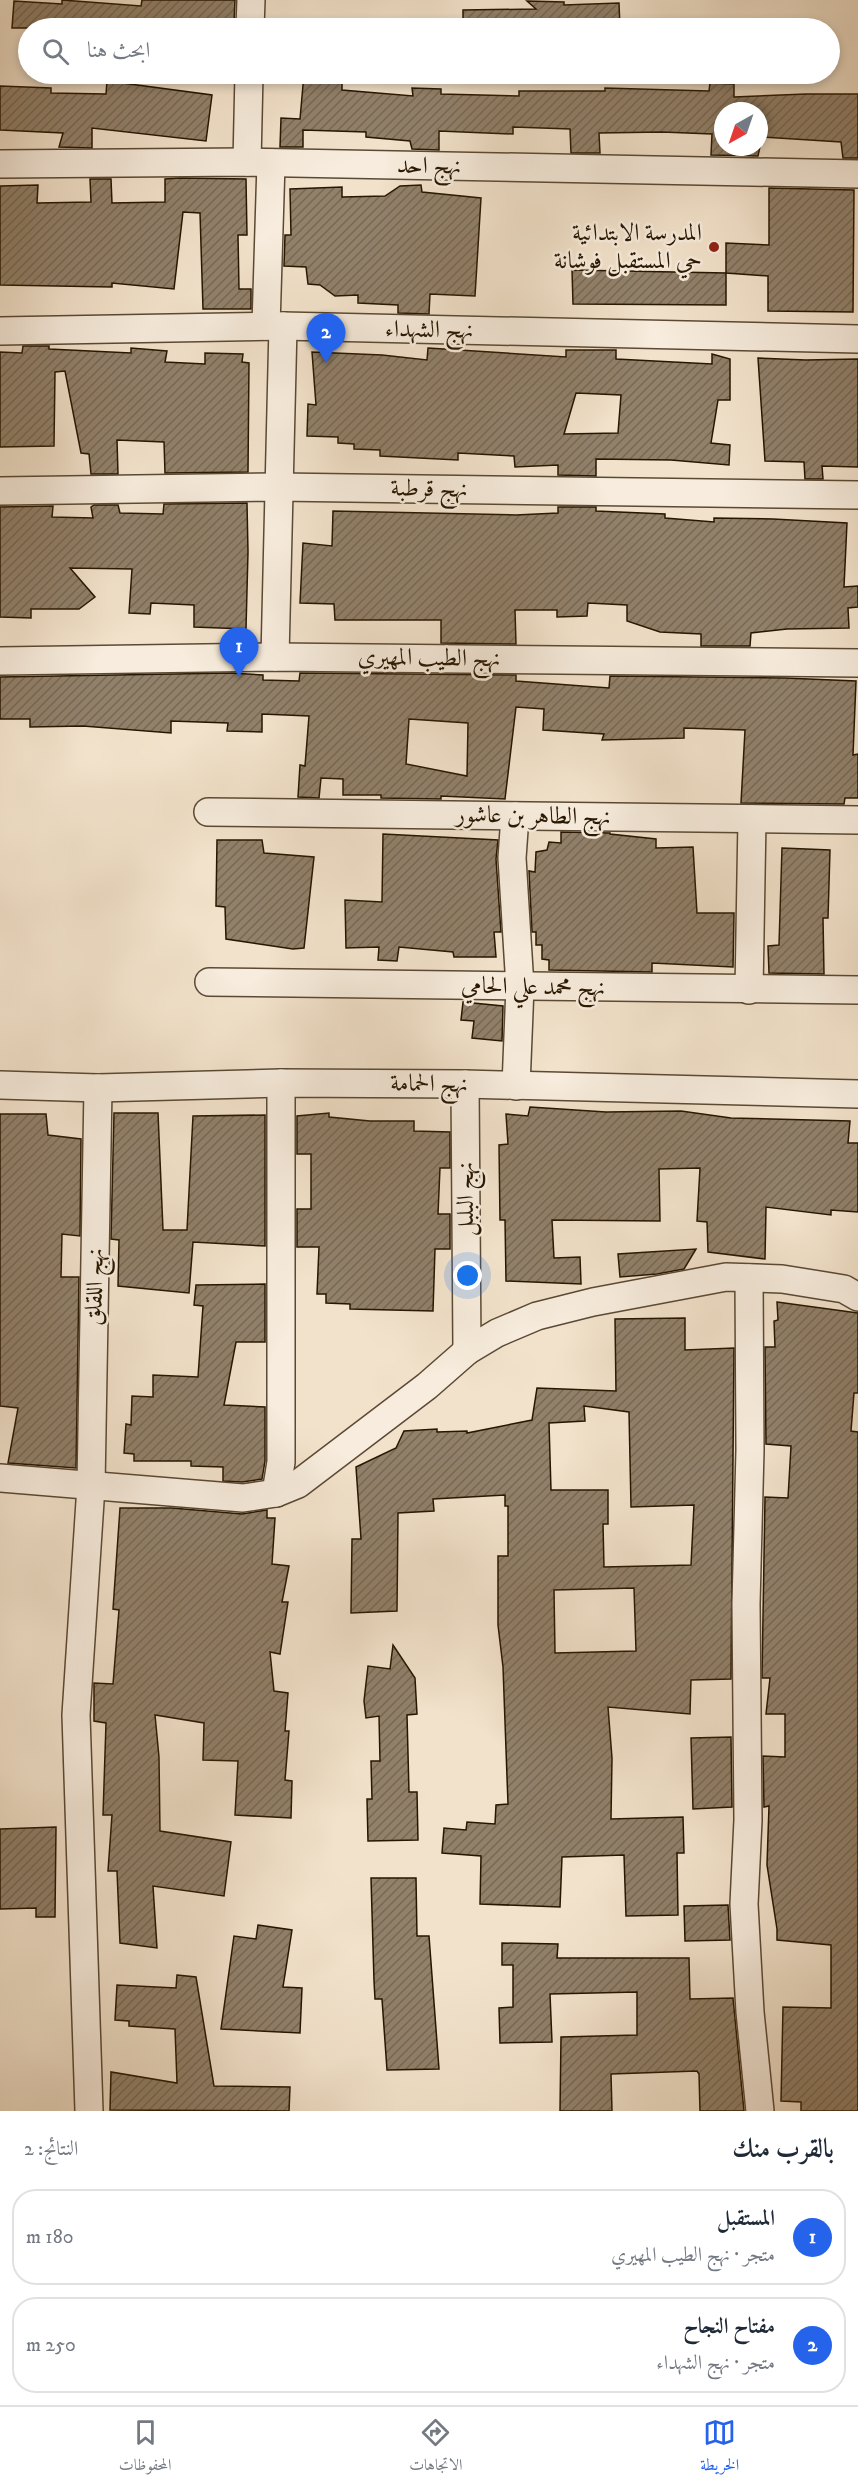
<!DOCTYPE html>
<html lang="ar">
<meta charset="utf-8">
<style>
body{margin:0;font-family:"IM FELL DW Pica",Amiri,serif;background:#f2f2f3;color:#1f2937;direction:rtl}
.compass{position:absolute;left:714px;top:102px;width:54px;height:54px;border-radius:50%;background:#fff;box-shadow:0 3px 9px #0003;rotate:220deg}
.you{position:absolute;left:468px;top:1276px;width:21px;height:21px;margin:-15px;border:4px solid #fff;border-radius:50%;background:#1a73e8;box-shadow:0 0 0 9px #1a73e833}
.badge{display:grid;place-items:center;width:39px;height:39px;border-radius:50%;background:#2563eb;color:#fff;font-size:20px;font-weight:700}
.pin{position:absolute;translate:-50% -50px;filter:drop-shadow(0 2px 3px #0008)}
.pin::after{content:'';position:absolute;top:32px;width:21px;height:18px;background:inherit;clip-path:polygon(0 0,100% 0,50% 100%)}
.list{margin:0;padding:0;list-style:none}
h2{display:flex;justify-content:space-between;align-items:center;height:78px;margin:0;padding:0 24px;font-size:26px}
h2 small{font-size:20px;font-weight:400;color:#747a83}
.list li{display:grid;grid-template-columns:39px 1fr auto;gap:18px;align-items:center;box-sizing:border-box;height:96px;margin:0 12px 12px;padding:0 12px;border:2px solid #e0e1e3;border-radius:24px}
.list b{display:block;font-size:22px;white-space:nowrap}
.list p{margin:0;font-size:20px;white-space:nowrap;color:#747a83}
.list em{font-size:20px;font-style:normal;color:#747a83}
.icon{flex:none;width:33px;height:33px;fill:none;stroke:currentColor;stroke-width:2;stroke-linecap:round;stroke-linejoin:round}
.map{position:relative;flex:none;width:858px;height:2111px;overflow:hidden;direction:ltr}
.search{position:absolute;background:#fff;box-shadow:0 3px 9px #0003;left:18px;right:18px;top:18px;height:66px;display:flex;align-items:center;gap:15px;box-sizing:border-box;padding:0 21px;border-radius:33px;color:#747a83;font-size:22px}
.sheet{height:294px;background:#fff}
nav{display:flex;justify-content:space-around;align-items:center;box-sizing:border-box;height:84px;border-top:2px solid #e0e1e3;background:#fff;font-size:16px;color:#747a83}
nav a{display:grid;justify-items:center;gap:3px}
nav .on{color:#2563eb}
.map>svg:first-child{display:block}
.building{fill:url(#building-hatch);stroke:#271601;stroke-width:1.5;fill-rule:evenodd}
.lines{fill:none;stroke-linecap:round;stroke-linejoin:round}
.street-casing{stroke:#5a4934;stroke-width:30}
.street{stroke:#f7ecdd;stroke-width:27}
.poi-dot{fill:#8f2418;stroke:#f7ecdd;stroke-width:2}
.labels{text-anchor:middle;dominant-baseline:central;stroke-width:5;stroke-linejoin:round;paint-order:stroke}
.street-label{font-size:24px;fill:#271601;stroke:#f7ecdd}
.poi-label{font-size:24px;fill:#271601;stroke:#f7ecdd;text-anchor:end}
</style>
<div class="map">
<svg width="858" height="2111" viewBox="0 0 858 2111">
<defs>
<pattern id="building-hatch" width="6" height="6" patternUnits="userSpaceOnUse" patternTransform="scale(1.5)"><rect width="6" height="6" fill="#91806a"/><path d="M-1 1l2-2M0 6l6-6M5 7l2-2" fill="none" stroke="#766855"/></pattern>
</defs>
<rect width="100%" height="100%" fill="#f2e2cb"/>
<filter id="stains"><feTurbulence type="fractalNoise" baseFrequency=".00333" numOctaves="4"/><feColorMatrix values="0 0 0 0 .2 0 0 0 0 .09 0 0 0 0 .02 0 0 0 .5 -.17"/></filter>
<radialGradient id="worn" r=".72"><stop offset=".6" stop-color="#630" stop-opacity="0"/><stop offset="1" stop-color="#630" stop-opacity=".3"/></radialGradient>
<!-- building -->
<g class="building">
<polygon points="62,0 141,6 142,0 235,0 234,22 189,23 189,28 12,28 14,1 62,4"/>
<polygon points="527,1 564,2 564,5 619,3 620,28 463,28 463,10 536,9"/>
<path d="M304,74H322L324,83L342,82V90L413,96L412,88L441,89V94L519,96V91H605V88L709,91L710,83L734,84V97L806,94H858V158H843L841,142L762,137L758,156L711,155L712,134L662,132L599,133L600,153H571L570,129L513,127V134L439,131V150L412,149L410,141L366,137V132L303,130V147H280L281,118L300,119ZM723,111H759V147H723Z"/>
<polygon points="107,81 212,95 206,141 92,128 92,148 59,147 63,133 0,130 0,86 51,88 51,93 106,94"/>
<polygon points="180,178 246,179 247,235 238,235 239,289 251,289 251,309 203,309 200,213 183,212 174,289 112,283 112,287 0,285 0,186 38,185 37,203 91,202 90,179 111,179 112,203 165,202 165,179"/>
<polygon points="421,185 422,192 481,198 475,296 430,294 429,314 398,313 398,305 358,303 358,295 335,296 320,285 308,284 306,267 284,266 285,235 291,235 290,189 342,187 342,197 385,196 400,186"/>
<polygon points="769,188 854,190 853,312 768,311 768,276 726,273 726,243 769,245"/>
<polygon points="572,270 726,273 726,305 573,304"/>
<polygon points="23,346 49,346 49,349 131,353 131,348 167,351 165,362 205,364 205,353 243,354 242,362 249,363 248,472 165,473 164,442 117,440 118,474 91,474 89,454 81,453 65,371 55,372 54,446 0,447 0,352 22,353"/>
<path d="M428,348L566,357V350H616V359L712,364V354L730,359V400H718L711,443L730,445L729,465L671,460L596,459V476L558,475V465L515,467L514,456L458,453V460L380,456V450L354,449V444L338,443V437L307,436L308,404L316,405L312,352L382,355L427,360ZM576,393L621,395L618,433L564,434Z"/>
<polygon points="758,358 806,360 858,359 858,467 822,466 823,479 805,479 804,462 765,461"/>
<polygon points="247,503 248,552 246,629 194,627 194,605 151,603 150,614 129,613 132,569 70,568 95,597 79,609 31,609 31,618 0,617 0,507 53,506 52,517 93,518 91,507 94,505 118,505 120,513 163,514 164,504"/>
<polygon points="558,507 596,507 596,511 665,514 665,518 714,522 714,518 773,519 847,523 844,587 858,586 858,607 848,608 849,628 787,629 751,633 750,646 701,646 701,634 660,632 627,621 627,605 588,603 587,616 557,617 557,610 515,610 516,644 441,643 441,620 335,620 334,604 300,603 303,543 332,546 333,511 516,515 558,513"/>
<path d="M231,673L263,675V680L299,681L300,673L516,675V681L609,688L610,676L785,678L856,681L853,755L858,754V798H845L844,804L741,803L745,730L684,728V738L602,740L604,734L543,730L544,709L516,707L505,799L441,796V799L381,798V795H343V779L321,778L319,798L298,797L300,765L305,766L309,716L262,714V732L227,731L228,723L171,721V733L83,726L30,727V719H0V677ZM409,719L468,723L467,776L406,764Z"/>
<polygon points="561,832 610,833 610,834 656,839 656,848 693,847 697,913 734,913 733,967 652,963 652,972 549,970 549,960 542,959 542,945 536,945 536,932 532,932 529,871 535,872 536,852 547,850 549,842 561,843"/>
<polygon points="383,834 498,840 496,859 501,932 494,932 496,957 454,957 453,952 399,947 397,961 378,960 379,947 346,948 345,900 382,902"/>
<polygon points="217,840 262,840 264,853 314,857 304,948 293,949 226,939 225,907 216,906"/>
<polygon points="782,848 830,850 828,918 823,918 824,974 769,973 768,946 779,945"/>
<polygon points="463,1002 503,1006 502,1041 472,1038 474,1021 461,1020"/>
<polygon points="530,1107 606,1112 681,1111 731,1118 850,1121 848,1143 858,1143 858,1212 831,1210 831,1215 766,1207 765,1259 708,1252 707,1222 697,1221 700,1168 659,1169 660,1221 552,1220 554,1258 580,1257 581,1284 506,1281 505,1220 500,1220 499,1145 508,1144 506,1114 528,1116"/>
<polygon points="114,1113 158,1113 163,1230 187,1230 193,1116 265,1115 265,1246 193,1242 189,1293 118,1286 119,1240 111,1239"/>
<polygon points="329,1113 329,1117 370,1121 414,1121 414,1131 450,1132 450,1168 440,1168 438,1214 450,1214 450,1249 435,1249 433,1311 350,1309 350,1304 326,1303 326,1294 317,1294 319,1247 297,1247 297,1209 311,1209 311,1154 297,1154 297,1116"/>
<polygon points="0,1114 46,1114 48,1135 81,1139 80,1236 62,1234 61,1277 79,1277 76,1468 8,1463 18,1408 0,1406"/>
<polygon points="696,1249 684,1269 657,1274 620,1277 618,1254"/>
<polygon points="265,1284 265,1342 236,1342 224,1405 265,1407 265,1461 262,1479 242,1482 223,1481 223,1467 191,1466 191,1461 134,1461 134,1454 124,1453 126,1424 131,1425 132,1396 153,1397 153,1375 198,1377 203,1306 194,1305 196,1285"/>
<polygon points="777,1302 858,1313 858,1393 854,1393 851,1431 858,1432 858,2111 801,2111 801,2102 781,2101 783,2007 831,2008 831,1945 777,1940 777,1929 767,1865 769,1806 764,1807 763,1756 785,1757 785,1714 766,1714 770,1678 762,1678 765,1497 788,1498 791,1446 766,1444 765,1347 775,1347 774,1321 778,1320"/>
<path d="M685,1318V1350L734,1348L731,1679L691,1680L690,1714L608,1707L612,1758L611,1819L683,1817L684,1853H677L678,1915L626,1916L624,1855L562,1857L560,1907L480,1904L481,1856L442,1853L444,1828L466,1830L467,1822L495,1824L496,1805L508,1804L503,1667L498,1625V1556H508V1506H505V1495L433,1499L434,1511L398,1513L397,1611L351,1613L352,1539H361L356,1467L396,1448L404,1431L437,1429V1432L467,1431V1433L532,1420L537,1388L616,1391L615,1319ZM584,1406L629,1412L631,1507L694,1505L691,1565L604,1567L603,1524H608V1490H551L549,1423L585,1421ZM634,1588L636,1651L555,1653L554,1590Z"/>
<polygon points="120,1508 172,1508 242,1514 267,1510 267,1518 275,1518 272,1564 289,1566 282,1602 288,1602 280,1654 270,1652 274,1691 288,1693 285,1731 289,1731 285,1780 292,1781 291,1818 235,1815 238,1761 203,1760 204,1723 155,1715 159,1757 160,1831 231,1842 224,1896 153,1886 157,1948 120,1943 117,1871 108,1871 112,1815 103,1815 106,1723 94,1721 94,1683 113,1684 119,1610 113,1609"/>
<polygon points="393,1645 415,1678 417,1714 407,1715 409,1792 417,1792 418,1840 368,1841 367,1799 372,1799 371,1761 380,1761 379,1716 366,1718 364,1701 368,1666 390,1669"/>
<polygon points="731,1737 732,1807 693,1809 691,1738"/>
<polygon points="56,1827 55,1917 36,1917 36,1908 0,1909 0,1829"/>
<polygon points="371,1878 416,1878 417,1936 429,1936 439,2069 387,2070 382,1999 375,1999 374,1981"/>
<polygon points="728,1905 730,1940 685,1941 684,1906"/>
<polygon points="258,1925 292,1930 283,1987 302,1988 300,2033 221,2029 234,1936 256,1939"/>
<polygon points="502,1943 558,1944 557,1958 689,1958 690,1999 733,1998 744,2111 700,2111 699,2074 697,2071 611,2074 612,2111 560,2111 561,2037 637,2035 637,1992 550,1994 552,2042 500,2043 499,2008 513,2007 513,1965 502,1965"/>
<polygon points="177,1975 196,1977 214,2086 290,2087 289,2111 110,2110 111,2072 177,2083 175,2029 129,2026 129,2021 115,2020 117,1985 176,1988"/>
</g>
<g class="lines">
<!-- street casing -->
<g class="street-casing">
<g id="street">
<polyline points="250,28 251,0"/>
<polyline points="247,162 249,74"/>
<polyline points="0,164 247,162 858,174"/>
<polyline points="266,326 271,163"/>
<polyline points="0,331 283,326 858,339"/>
<polyline points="0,491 278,487 858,495"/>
<polyline points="275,657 283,326"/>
<polyline points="0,661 275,657 858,663"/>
<polyline points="208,812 858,820"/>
<polyline points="515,816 512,858 520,987 516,1086"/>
<polyline points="209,982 858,990"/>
<polyline points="749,990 752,819"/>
<polyline points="465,1084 467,1351"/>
<polyline points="0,1085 98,1088 281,1083 465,1084 858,1094"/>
<polyline points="749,1278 750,1450 746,1604 748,1820 744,1904 750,2012 760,2111"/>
<polyline points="0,1478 243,1498 276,1493 281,1462 281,1083"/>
<polyline points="276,1493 298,1484 427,1386 467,1351 497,1333 537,1316 593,1302 726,1277 782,1279 844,1289 858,1297"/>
<polyline points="89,2111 76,1715 91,1486 98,1088"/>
</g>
</g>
<!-- street -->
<use href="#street" class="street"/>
</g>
<!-- markers -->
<circle class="poi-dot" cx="714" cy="247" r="6"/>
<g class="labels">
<!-- street labels -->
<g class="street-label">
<text transform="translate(429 166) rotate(1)">نهج احد</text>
<text transform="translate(429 330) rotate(1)">نهج الشهداء</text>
<text transform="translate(429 489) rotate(1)">نهج قرطبة</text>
<text transform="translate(429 658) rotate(1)">نهج الطيب المهيري</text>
<text transform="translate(533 816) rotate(1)">نهج الطاهر بن عاشور</text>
<text transform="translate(533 987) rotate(1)">نهج محمد علي الحامي</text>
<text transform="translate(429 1084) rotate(1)">نهج الحمامة</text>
<text transform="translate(466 1199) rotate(-90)">نهج البلبل</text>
<text transform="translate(95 1287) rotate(-89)">نهج اللقلق</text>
</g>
<!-- poi labels -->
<g class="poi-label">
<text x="702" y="233">المدرسة الابتدائية<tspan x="702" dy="28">حي المستقبل فوشانة</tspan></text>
</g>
</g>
<rect width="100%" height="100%" filter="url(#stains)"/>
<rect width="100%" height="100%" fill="url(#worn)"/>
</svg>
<svg class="compass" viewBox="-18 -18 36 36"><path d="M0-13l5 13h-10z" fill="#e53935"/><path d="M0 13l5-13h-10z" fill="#747a83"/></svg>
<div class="you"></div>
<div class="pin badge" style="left:239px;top:677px">1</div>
<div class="pin badge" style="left:326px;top:363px">2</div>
<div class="search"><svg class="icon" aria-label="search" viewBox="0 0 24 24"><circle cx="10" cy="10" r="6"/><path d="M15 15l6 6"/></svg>ابحث هنا</div>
</div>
<section class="sheet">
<h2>بالقرب منك<small>النتائج: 2</small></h2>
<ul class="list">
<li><span class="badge">1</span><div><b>المستقبل</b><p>متجر · نهج الطيب المهيري</p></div><em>180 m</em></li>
<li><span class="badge">2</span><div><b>مفتاح النجاح</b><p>متجر · نهج الشهداء</p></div><em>250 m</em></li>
</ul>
</section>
<nav>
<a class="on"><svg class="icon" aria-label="map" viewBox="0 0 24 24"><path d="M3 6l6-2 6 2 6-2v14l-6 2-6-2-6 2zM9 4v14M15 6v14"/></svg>الخريطة</a>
<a><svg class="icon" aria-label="directions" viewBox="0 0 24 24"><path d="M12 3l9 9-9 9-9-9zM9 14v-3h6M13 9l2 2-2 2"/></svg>الاتجاهات</a>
<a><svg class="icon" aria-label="saved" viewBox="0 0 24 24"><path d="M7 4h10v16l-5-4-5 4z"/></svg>المحفوظات</a>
</nav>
